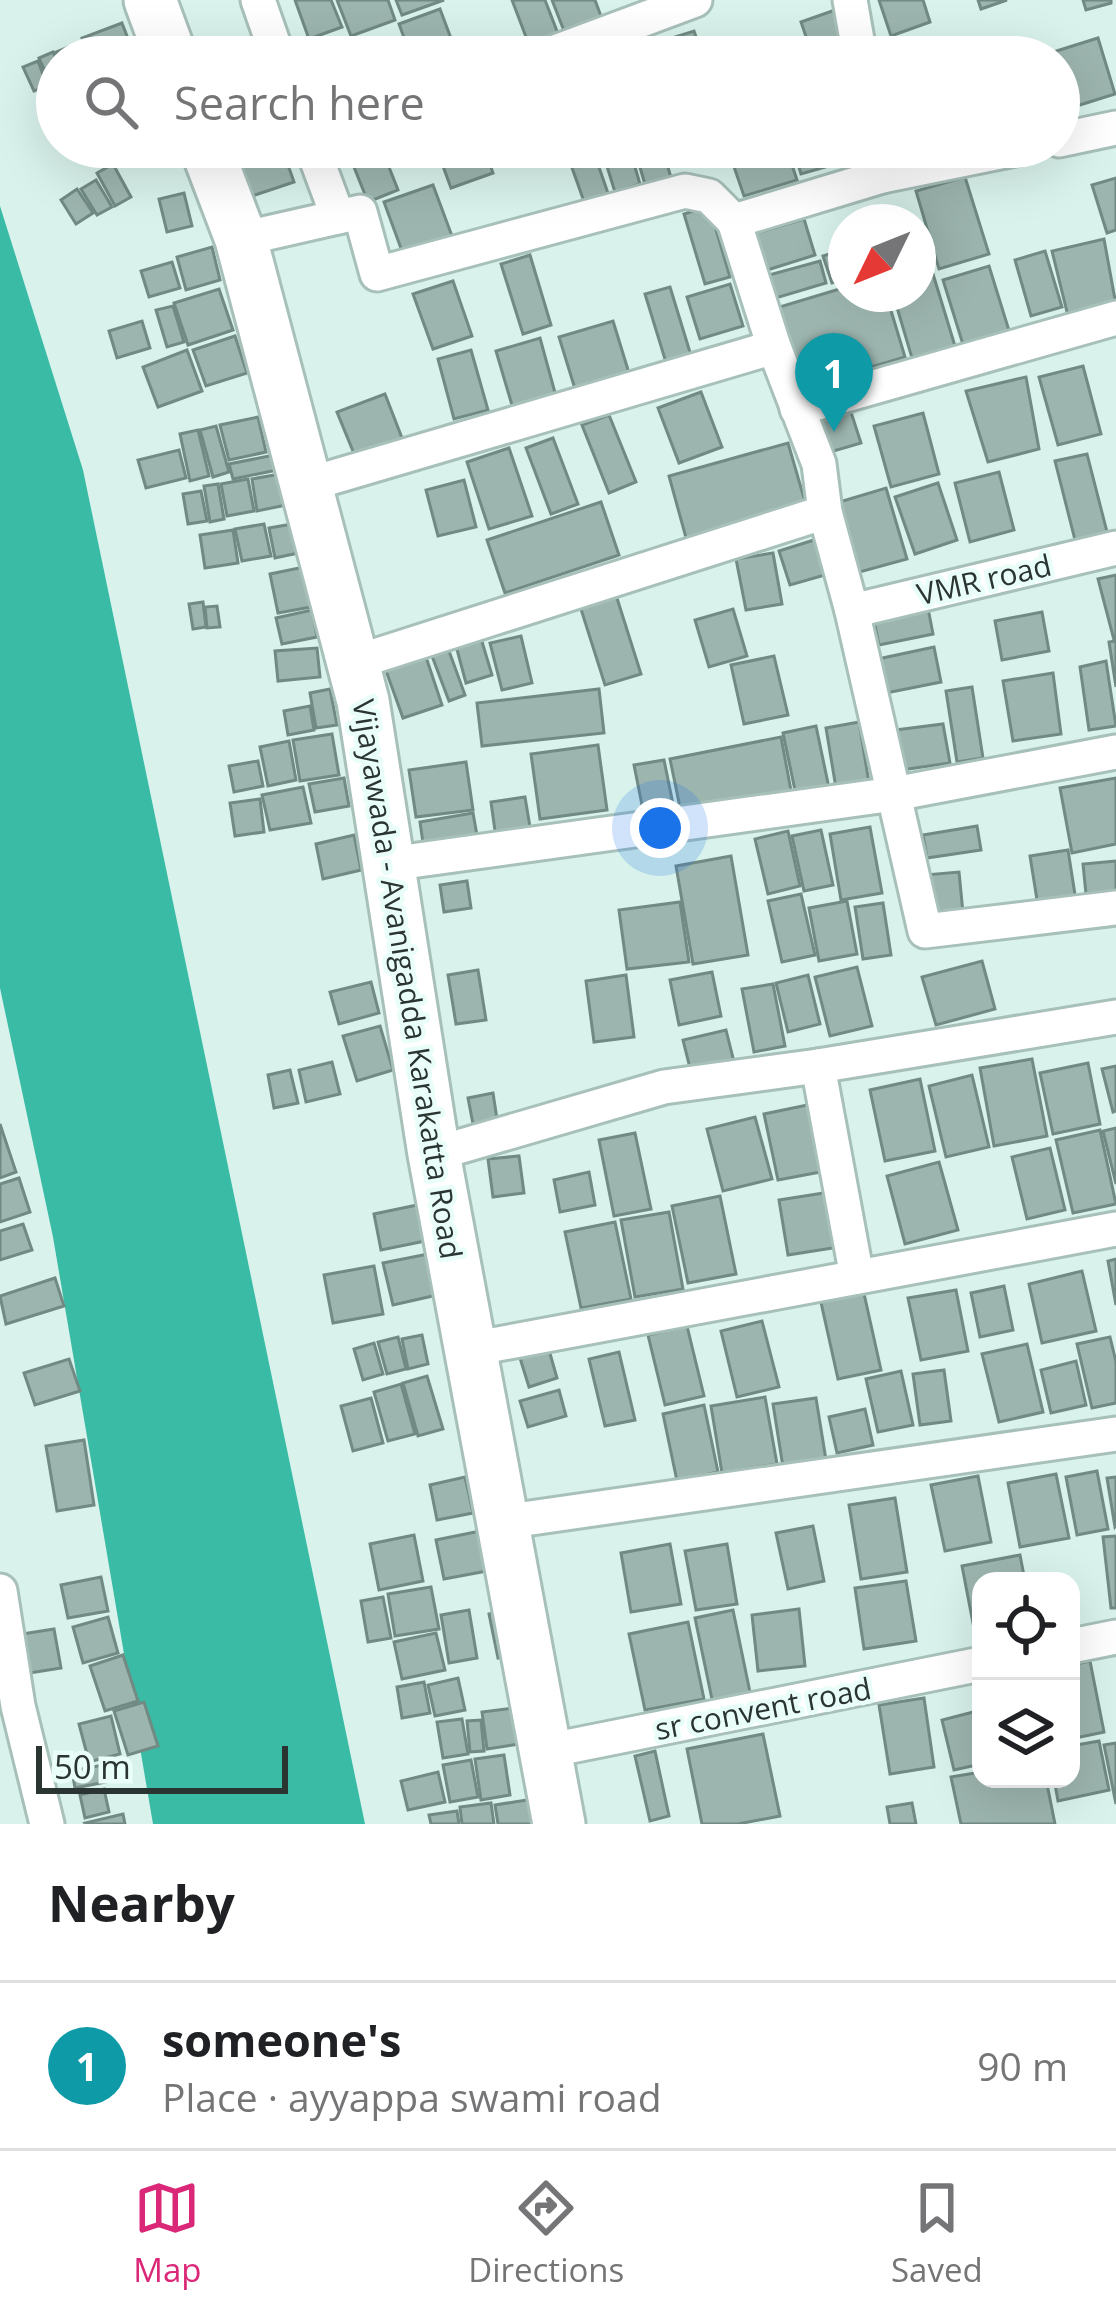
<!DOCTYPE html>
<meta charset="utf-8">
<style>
body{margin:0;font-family:"Open Sans",sans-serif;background:#f6f6f6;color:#202124}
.controls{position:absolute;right:36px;bottom:36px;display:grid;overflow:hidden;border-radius:24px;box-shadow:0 12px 48px #0002}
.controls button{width:108px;height:108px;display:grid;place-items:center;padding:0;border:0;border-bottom:3px solid #e0e0e0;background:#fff;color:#202124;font:60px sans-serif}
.compass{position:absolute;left:828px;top:204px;width:108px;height:108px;border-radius:50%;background:#fff;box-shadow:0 12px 48px #0002;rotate:227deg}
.scale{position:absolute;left:36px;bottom:30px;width:252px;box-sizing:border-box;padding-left:12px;border:6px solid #2a3431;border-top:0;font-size:33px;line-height:42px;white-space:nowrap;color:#2a3431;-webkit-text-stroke:9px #eafef9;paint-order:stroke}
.you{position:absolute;left:660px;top:828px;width:42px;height:42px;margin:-30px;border:9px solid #fff;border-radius:50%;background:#1a73e8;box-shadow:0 0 0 18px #1a73e833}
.badge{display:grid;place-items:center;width:78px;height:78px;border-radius:50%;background:#db2777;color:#fff;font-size:39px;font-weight:700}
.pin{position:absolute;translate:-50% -99px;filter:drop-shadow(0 3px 6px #0008)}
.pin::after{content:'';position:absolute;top:63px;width:42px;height:36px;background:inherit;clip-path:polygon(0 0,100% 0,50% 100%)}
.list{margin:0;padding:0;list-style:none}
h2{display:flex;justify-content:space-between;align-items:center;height:156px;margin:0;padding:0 48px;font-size:51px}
h2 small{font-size:39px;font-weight:400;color:#757577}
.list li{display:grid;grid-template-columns:78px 1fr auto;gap:36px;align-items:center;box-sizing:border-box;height:168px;padding:0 48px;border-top:3px solid #e0e0e0}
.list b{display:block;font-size:45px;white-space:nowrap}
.list p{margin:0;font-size:39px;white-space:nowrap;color:#757577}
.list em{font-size:39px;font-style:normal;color:#757577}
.icon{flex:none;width:66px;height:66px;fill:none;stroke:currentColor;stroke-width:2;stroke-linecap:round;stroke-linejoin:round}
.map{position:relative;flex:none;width:1116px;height:1824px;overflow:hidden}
.search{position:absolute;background:#fff;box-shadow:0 12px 48px #0002;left:36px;right:36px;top:36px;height:132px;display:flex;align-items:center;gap:30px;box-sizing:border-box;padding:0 42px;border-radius:66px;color:#757577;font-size:45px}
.sheet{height:324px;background:#fff}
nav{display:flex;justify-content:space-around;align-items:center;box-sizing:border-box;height:168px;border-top:3px solid #e0e0e0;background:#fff;font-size:33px;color:#757577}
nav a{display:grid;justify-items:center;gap:6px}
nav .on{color:#db2777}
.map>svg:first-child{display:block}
.water{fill:#3abba5}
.building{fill:#9db5af;stroke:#728a84;stroke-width:3}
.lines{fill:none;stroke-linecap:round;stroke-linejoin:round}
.street-casing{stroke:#a8c0ba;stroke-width:39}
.primary-casing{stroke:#a8c0ba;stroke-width:57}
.street{stroke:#fff;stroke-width:33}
.primary{stroke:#fff;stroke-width:51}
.labels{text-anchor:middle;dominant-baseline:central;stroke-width:9;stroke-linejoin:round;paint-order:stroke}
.street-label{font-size:30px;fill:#2a3431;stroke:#eafef9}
</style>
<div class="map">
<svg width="1116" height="1824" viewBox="0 0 1116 1824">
<rect width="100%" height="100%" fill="#d9f2ec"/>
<!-- water -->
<polygon class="water" points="0,206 83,470 365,1824 153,1824 53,1237 0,988"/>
<!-- building -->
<g class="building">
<polygon points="295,0 331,0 342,27 309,39"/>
<polygon points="337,0 388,0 395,20 351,36"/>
<polygon points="396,0 444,0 402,15"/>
<polygon points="512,0 545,0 560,39 531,50"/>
<polygon points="552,0 595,0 605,27 568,41"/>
<polygon points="879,0 923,0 930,22 891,36"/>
<polygon points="978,0 1007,0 981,9"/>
<polygon points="1083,0 1111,0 1111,3 1086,10"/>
<polygon points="440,9 458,57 411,57 399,24"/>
<polygon points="838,9 850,43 813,57 801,22"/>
<polygon points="122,23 135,57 90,57 82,38"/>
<polygon points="694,31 703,57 664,57 659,42"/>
<polygon points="1098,38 1115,94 1067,109 1059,83 1059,57 1051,57 1050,53"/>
<polygon points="343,39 350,57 304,57 303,53"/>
<polygon points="655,42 659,57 613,57 613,55"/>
<polygon points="76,44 82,57 58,57 56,52"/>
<polygon points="53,52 57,60 57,85 52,87 39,58"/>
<polygon points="38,61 47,85 34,91 23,67"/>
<polygon points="346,147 381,147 398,190 368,202"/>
<polygon points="436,147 484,147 493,173 451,188"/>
<polygon points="490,147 541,147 542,149 497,165"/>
<polygon points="578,147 592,147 610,199 586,207 566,151"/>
<polygon points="601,147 629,147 640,184 615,192"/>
<polygon points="634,147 662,147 675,191 649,198"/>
<polygon points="766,147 786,147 797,180 744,196 731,158"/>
<polygon points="793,147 838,147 843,162 801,174"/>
<polygon points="282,148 294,182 252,196 240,162"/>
<polygon points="113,164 131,197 115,206 97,173"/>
<polygon points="965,177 989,254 939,269 916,191"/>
<polygon points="1116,178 1116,230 1107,233 1092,185"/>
<polygon points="96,180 112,207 97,215 81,189"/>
<polygon points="433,185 455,244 406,262 384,202"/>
<polygon points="77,189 93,213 76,224 61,200"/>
<polygon points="184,193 192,226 167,232 159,199"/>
<polygon points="709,206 730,277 705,284 684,214"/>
<polygon points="804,219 815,255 764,271 753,234"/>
<polygon points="918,223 930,262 918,266"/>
<polygon points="1104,239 1116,305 1068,316 1052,251"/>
<polygon points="212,247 220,280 186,290 177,257"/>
<polygon points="846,249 846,279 832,283 823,256"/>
<polygon points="1045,251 1062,307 1031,316 1015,260"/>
<polygon points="530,255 551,325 523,334 501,264"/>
<polygon points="820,261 826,283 776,298 769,275"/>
<polygon points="172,262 180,288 149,297 141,271"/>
<polygon points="989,266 1011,337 965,351 943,280"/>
<polygon points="933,274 955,346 912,358 893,294 918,294 918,278"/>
<polygon points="453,281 472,336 433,349 413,294"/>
<polygon points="730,284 743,326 700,339 687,297"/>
<polygon points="670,287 693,362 668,369 645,294"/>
<polygon points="846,287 846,294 886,294 905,357 797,389 773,309"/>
<polygon points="219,289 233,330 188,345 174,303"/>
<polygon points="173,306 184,342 167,347 156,310"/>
<polygon points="142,321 150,348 117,358 109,331"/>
<polygon points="613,321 633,386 579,402 559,337"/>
<polygon points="235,336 247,373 206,386 193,350"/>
<polygon points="540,338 557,400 514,412 496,351"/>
<polygon points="187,350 202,391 158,407 143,367"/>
<polygon points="471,350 488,410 454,419 438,359"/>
<polygon points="1083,366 1101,434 1058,445 1039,377"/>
<polygon points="1026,377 1039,449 988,462 966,391"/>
<polygon points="701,392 722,447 679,463 658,408"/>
<polygon points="385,394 402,438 355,456 337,412"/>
<polygon points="849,406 861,443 820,455 806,421"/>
<polygon points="923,413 939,474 891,487 874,426"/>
<polygon points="609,415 636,482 609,493 582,425"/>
<polygon points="258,417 266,452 229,460 220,425"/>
<polygon points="216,426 229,472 213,477 200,430"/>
<polygon points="198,430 209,476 190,481 180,434"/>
<polygon points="553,438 578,504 551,514 526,448"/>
<polygon points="788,443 808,512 688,545 669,476"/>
<polygon points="509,448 532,516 489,529 467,462"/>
<polygon points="179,450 186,478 146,488 138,460"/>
<polygon points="1087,454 1107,532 1075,540 1055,461"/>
<polygon points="274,455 277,470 233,479 229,464"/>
<polygon points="999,472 1014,530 970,542 955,483"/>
<polygon points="280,474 286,505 257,511 252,479"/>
<polygon points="248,479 254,511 227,516 221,484"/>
<polygon points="464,480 476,527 438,536 426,490"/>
<polygon points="938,483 957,540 915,554 895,497"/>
<polygon points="218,484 224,519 210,522 204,486"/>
<polygon points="886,488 907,559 856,573 836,503"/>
<polygon points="201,491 207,521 188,524 183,494"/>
<polygon points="601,502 619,555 505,593 487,540"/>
<polygon points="298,523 303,552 275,558 269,528"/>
<polygon points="264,524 271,556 242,561 235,529"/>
<polygon points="233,530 238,563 205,568 200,535"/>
<polygon points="814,540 825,575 790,585 779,551"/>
<polygon points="773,553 782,604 746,610 736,559"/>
<polygon points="304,567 311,607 278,613 270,574"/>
<polygon points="1116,575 1116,640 1114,640 1098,579"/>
<polygon points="616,595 641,674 605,685 580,606"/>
<polygon points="203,602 206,627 193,629 189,604"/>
<polygon points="927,603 933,634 879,645 873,615"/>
<polygon points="217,606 220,627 207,628 205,607"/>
<polygon points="733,609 747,656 709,667 695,620"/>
<polygon points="312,610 317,637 282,644 276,618"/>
<polygon points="1042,612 1049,651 1002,660 995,621"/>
<polygon points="480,635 492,675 466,683 455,642"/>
<polygon points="521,636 532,683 502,690 490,643"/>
<polygon points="1116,641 1116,687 1109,642"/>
<polygon points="934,647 941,682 886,693 878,659"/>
<polygon points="317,648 320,677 278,681 275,651"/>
<polygon points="449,651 465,695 449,701 432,656"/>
<polygon points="425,654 442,705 403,718 385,668"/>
<polygon points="774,656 788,715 744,724 731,665"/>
<polygon points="1106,661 1116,726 1089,730 1080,667"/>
<polygon points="1053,673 1061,734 1013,741 1003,681"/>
<polygon points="972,687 983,758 957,762 946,691"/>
<polygon points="330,689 337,725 316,728 310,693"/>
<polygon points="599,689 604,733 482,746 477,703"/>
<polygon points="310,706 314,730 288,735 284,711"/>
<polygon points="859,722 870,789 837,794 826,728"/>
<polygon points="943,724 950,763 901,770 895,730"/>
<polygon points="816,726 829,788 796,795 783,733"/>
<polygon points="332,734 339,775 300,781 293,740"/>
<polygon points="781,737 792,796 682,817 670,759"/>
<polygon points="289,741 296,780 268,786 260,747"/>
<polygon points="598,745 607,810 540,819 531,754"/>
<polygon points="664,760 674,809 644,815 634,765"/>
<polygon points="258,761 263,786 234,792 229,766"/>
<polygon points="466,762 473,810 416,817 409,770"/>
<polygon points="344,778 349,806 315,812 309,784"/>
<polygon points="1116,778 1116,844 1072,853 1060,788"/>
<polygon points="303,787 311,823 270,830 262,795"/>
<polygon points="525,797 531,833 496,838 491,802"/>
<polygon points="260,799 264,832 235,836 230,803"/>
<polygon points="473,813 478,841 424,850 420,822"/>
<polygon points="977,826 981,850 927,858 923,835"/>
<polygon points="870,827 882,893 841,900 830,834"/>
<polygon points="821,830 833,885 804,891 792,836"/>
<polygon points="788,831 800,886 768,894 755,839"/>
<polygon points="354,835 361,870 323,879 316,844"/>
<polygon points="1068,850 1076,901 1038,906 1030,856"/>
<polygon points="731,856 748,955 693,964 676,866"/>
<polygon points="1116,861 1116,901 1087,904 1083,864"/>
<polygon points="959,872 963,913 928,916 924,875"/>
<polygon points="467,881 471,908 444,912 440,885"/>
<polygon points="801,894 815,955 782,962 768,901"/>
<polygon points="847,901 857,954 819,961 809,908"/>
<polygon points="680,902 689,962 627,969 619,910"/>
<polygon points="883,903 891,955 863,959 855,907"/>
<polygon points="982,961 995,1009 936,1025 922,977"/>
<polygon points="857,967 872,1026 830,1036 815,977"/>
<polygon points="478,970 486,1020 456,1024 448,975"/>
<polygon points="712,972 721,1016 679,1025 670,980"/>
<polygon points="626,975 634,1037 594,1042 586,981"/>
<polygon points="808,975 820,1024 788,1032 776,983"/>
<polygon points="371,982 379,1013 339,1024 330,992"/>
<polygon points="773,984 785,1046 754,1052 742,989"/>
<polygon points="380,1026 393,1070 357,1081 343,1036"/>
<polygon points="726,1030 736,1070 693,1080 683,1040"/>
<polygon points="1032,1059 1047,1136 994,1146 980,1068"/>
<polygon points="332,1062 340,1094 306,1102 299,1070"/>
<polygon points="1088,1063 1100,1124 1053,1134 1040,1073"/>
<polygon points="1116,1066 1116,1111 1113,1112 1102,1069"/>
<polygon points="290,1070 298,1103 274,1108 268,1075"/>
<polygon points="972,1075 989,1147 946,1157 929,1086"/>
<polygon points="920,1079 935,1151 885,1161 870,1090"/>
<polygon points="493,1093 497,1119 473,1124 468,1098"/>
<polygon points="817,1103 831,1170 778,1180 764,1114"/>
<polygon points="755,1117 772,1179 723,1191 707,1129"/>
<polygon points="0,1124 16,1172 0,1178"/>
<polygon points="1116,1128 1116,1184 1103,1131"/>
<polygon points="1100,1130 1116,1204 1073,1213 1056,1140"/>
<polygon points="635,1133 651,1209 614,1216 599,1140"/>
<polygon points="1050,1148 1065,1210 1027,1219 1012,1157"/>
<polygon points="519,1156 524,1193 493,1197 488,1159"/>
<polygon points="939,1162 958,1230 905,1244 887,1176"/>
<polygon points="589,1172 595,1205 560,1212 554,1180"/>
<polygon points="19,1178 30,1212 0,1222 0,1184"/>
<polygon points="830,1192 839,1247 788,1255 779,1200"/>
<polygon points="720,1196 736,1274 688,1283 672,1206"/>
<polygon points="417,1205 425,1241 381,1250 374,1214"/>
<polygon points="669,1212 683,1289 635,1297 621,1220"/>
<polygon points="615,1222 631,1299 581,1308 565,1232"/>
<polygon points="23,1224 32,1250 0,1260 0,1231"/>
<polygon points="428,1254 437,1295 393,1305 383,1263"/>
<polygon points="1116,1259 1116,1305 1108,1261"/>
<polygon points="374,1266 383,1314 333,1323 324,1275"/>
<polygon points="1082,1271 1096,1331 1042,1343 1029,1284"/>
<polygon points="55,1278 64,1306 6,1324 0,1296"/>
<polygon points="1004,1286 1013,1330 980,1337 971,1293"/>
<polygon points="863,1289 881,1370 838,1379 820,1298"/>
<polygon points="956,1290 968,1351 921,1360 908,1298"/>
<polygon points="762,1321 779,1387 737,1397 721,1331"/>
<polygon points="687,1326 704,1396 665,1405 648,1335"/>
<polygon points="422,1335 428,1364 408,1369 402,1339"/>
<polygon points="398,1337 406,1369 387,1374 378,1342"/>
<polygon points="1110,1337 1116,1362 1116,1403 1092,1408 1077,1344"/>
<polygon points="374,1343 383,1374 363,1380 354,1349"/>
<polygon points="1027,1344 1043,1412 999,1422 982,1354"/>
<polygon points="549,1350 557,1378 529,1387 520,1358"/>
<polygon points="619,1352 635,1420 605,1426 589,1359"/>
<polygon points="69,1359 80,1391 35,1405 24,1373"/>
<polygon points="1076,1361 1086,1405 1051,1413 1041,1370"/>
<polygon points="944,1370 951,1421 920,1425 913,1374"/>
<polygon points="901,1371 913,1425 878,1432 866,1379"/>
<polygon points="427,1376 443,1429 418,1436 403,1383"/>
<polygon points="401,1384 415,1434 388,1441 374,1392"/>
<polygon points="559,1390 566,1416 528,1427 520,1401"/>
<polygon points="765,1397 777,1464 722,1473 711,1406"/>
<polygon points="371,1398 383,1443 353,1451 341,1406"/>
<polygon points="816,1398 826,1460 783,1467 773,1404"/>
<polygon points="704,1405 718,1472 677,1481 663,1414"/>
<polygon points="865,1409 873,1445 837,1453 829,1417"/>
<polygon points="84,1440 94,1505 57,1511 46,1446"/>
<polygon points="1097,1471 1108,1529 1077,1535 1066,1477"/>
<polygon points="1056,1474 1069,1538 1020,1547 1008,1483"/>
<polygon points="978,1476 991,1542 945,1551 931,1485"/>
<polygon points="465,1477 473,1513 437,1520 430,1485"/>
<polygon points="1116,1477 1116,1526 1115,1527 1107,1478"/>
<polygon points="895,1498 907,1572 861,1579 849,1505"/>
<polygon points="813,1526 824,1581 788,1589 776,1533"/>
<polygon points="480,1531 487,1571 444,1579 436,1540"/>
<polygon points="414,1535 423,1581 379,1590 370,1544"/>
<polygon points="1116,1536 1116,1608 1111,1608 1103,1537"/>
<polygon points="670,1544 681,1604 631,1612 621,1553"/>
<polygon points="727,1544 737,1604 696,1610 685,1551"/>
<polygon points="1020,1555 1025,1581 981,1581 981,1644 977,1644 962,1566"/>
<polygon points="101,1577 108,1611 68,1618 61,1585"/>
<polygon points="906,1581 916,1641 864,1649 855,1588"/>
<polygon points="431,1587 439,1629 395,1636 388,1594"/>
<polygon points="383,1597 391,1638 368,1642 361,1601"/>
<polygon points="799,1609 805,1666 758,1671 752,1615"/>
<polygon points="469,1610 477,1658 449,1663 441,1615"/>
<polygon points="510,1610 519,1655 498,1658 489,1614"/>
<polygon points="733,1610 751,1697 713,1704 695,1618"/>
<polygon points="108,1617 118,1653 83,1663 73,1627"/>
<polygon points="688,1622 704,1699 645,1710 629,1634"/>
<polygon points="54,1629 61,1668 23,1674 16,1635"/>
<polygon points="436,1633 445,1670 402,1679 394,1642"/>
<polygon points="123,1655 138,1701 105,1711 90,1666"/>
<polygon points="1090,1661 1104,1732 1071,1739 1071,1665"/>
<polygon points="458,1678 465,1710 435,1716 428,1685"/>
<polygon points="424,1682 430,1713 402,1718 397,1687"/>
<polygon points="924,1698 934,1767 890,1774 879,1705"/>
<polygon points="144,1702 158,1746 128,1755 114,1711"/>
<polygon points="514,1708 519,1744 487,1749 482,1712"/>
<polygon points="981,1710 981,1764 954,1770 942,1720"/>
<polygon points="111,1716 120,1754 89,1762 79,1724"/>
<polygon points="462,1719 468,1754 443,1758 437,1722"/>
<polygon points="481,1720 484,1751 470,1752 467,1721"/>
<polygon points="763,1734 780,1816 738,1824 702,1824 687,1749"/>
<polygon points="1099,1741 1109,1790 1058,1801 1054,1779 1071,1779 1071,1746"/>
<polygon points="1116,1743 1116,1804 1104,1745"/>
<polygon points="655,1751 669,1816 650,1821 635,1756"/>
<polygon points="504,1755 510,1795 481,1800 475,1759"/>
<polygon points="471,1760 478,1797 450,1802 443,1765"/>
<polygon points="108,1764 111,1781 75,1788 72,1771"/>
<polygon points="438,1772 445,1802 408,1810 401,1781"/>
<polygon points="981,1772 981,1779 1046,1779 1055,1824 961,1824 951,1777"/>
<polygon points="104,1789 109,1812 85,1818 80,1795"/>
<polygon points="533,1799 537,1824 498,1824 495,1805"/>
<polygon points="491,1803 494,1824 462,1824 460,1807"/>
<polygon points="912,1803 916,1824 890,1824 887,1807"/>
<polygon points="457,1811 459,1824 431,1824 429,1815"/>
<polygon points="123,1814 125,1824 86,1824 85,1823"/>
</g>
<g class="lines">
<!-- street casing -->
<g class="street-casing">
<g id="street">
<polyline points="258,0 278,57"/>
<polyline points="850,0 860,57"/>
<polyline points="542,57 695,0"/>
<polyline points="1059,140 1116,128"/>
<polyline points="312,147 338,217"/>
<polyline points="882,176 1025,147"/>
<polyline points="734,221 774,347 819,464 825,512 852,611 925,931 1116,908"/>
<polyline points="241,239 360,212 377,274 685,191 709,196 734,221 882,176 876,147"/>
<polyline points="797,409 1116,318"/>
<polyline points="306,485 774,347"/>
<polyline points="852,611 1116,548"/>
<polyline points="353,663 825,512"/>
<polyline points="389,864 894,794 1116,752"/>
<polyline points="818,1066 857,1277"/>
<polyline points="434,1154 664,1087 818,1066 1116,1017"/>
<polyline points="471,1349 1116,1229"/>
<polyline points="503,1522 1116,1434"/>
<polyline points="0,1591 18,1706 47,1824"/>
<polyline points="1071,1646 1116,1637"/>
<polyline points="546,1751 981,1664"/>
</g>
</g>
<!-- primary casing -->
<g class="primary-casing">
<g id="primary">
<polyline points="150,0 171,57"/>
<polyline points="206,147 241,239 363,701 434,1154 559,1824"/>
</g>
</g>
<!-- street -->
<use href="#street" class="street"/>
<!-- primary -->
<use href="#primary" class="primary"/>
</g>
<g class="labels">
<!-- street labels -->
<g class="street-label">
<text transform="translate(984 579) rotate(-13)">VMR road</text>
<text transform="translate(408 979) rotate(81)">Vijayawada - Avanigadda Karakatta Road</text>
<text transform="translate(763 1708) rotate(-11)">sr convent road</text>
</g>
</g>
</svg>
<div class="controls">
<button><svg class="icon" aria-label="locate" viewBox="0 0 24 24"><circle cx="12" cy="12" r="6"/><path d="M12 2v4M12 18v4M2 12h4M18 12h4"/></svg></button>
<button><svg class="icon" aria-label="layers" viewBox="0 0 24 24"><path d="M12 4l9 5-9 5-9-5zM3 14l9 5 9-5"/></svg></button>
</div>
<svg class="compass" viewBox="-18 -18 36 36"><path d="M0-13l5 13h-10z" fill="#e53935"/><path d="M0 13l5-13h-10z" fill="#757577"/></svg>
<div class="scale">50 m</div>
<div class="you"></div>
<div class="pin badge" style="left:834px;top:432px;background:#0f9aa8">1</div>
<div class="search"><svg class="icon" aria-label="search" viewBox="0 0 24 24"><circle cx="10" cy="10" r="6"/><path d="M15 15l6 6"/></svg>Search here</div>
</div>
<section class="sheet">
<h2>Nearby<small></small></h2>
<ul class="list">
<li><span class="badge" style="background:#0f9aa8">1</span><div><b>someone's</b><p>Place · ayyappa swami road</p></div><em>90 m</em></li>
</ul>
</section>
<nav>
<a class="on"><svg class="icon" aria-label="map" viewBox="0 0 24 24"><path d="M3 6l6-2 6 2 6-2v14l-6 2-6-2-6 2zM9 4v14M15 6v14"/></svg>Map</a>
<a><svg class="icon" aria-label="directions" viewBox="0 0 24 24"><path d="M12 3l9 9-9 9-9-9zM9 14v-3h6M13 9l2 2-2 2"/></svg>Directions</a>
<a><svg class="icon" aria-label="saved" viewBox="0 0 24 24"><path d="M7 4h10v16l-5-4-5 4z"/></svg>Saved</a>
</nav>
